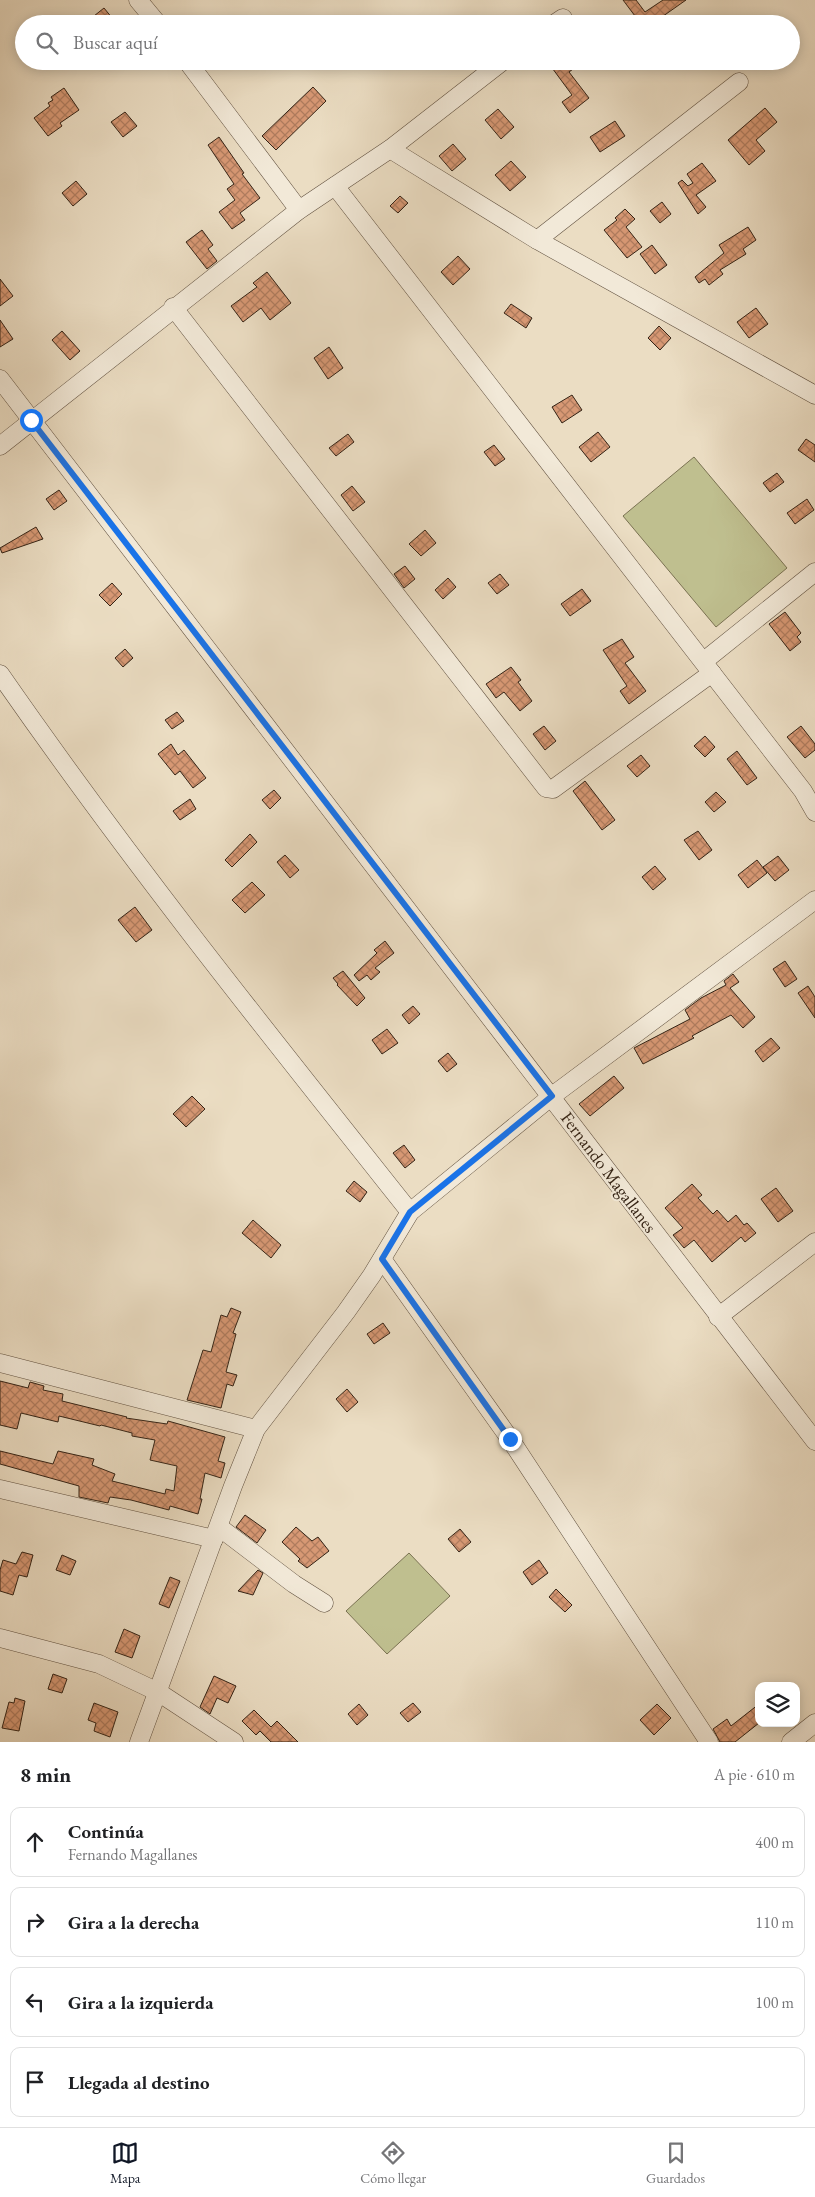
<!DOCTYPE html>
<html lang="es">
<meta charset="utf-8">
<style>
body{margin:0;font-family:"EB Garamond",serif;background:#f2f2f2;color:#202124}
.controls{position:absolute;right:15px;bottom:15px;display:grid;overflow:hidden;border-radius:10px;box-shadow:0 2px 12px #0003}
.controls button{width:45px;height:45px;display:grid;place-items:center;padding:0;border:0;border-bottom:1px solid #e0e0e0;background:#fff;color:#202124;font:25px sans-serif}
.stop{position:absolute;width:15px;height:15px;margin:-11px;border:4px solid #1a73e8;border-radius:50%;background:#fff}
.stop.end{background:#1a73e8;border-color:#fff;box-shadow:0 1px 5px #0008}
.list{margin:0;padding:0;list-style:none}
h2{display:flex;justify-content:space-between;align-items:center;height:65px;margin:0;padding:0 20px;font-size:21px}
h2 small{font-size:16px;font-weight:400;color:#757577}
.list li{display:grid;grid-template-columns:32px 1fr auto;gap:15px;align-items:center;box-sizing:border-box;height:70px;margin:0 10px 10px;padding:0 10px;border:1px solid #e0e0e0;border-radius:10px}
.list b{display:block;font-size:19px;white-space:nowrap}
.list p{margin:0;font-size:16px;white-space:nowrap;color:#757577}
.list em{font-size:16px;font-style:normal;color:#757577}
.icon{flex:none;width:28px;height:28px;fill:none;stroke:currentColor;stroke-width:2;stroke-linecap:round;stroke-linejoin:round}
.map{position:relative;flex:none;width:815px;height:1742px;overflow:hidden}
.search{position:absolute;background:#fff;box-shadow:0 2px 12px #0003;left:15px;right:15px;top:15px;height:55px;display:flex;align-items:center;gap:12px;box-sizing:border-box;padding:0 18px;border-radius:28px;color:#757577;font-size:19px}
.sheet{height:385px;background:#fff}
nav{display:flex;justify-content:space-around;align-items:center;box-sizing:border-box;height:70px;border-top:1px solid #e0e0e0;background:#fff;font-size:14px;color:#757577}
nav a{display:grid;justify-items:center;gap:2px}
nav .on{color:#111827}
.map>svg:first-child{display:block}
.pitch{fill:#bfbf8f;stroke:#7a7252}
.building{fill:url(#building-cross-hatch);stroke:#352416}
.lines{fill:none;stroke-linecap:round;stroke-linejoin:round}
.minor-casing{stroke:#625241;stroke-width:19}
.minor{stroke:#f2e9d8;stroke-width:18}
.route{stroke:#1a73e8;stroke-width:6}
.labels{text-anchor:middle;dominant-baseline:central;stroke-width:4;stroke-linejoin:round;paint-order:stroke}
.street-label{font-size:18px;fill:#352416;stroke:#f2e9d8}
</style>
<div class="map">
<svg width="815" height="1742" viewBox="0 0 815 1742">
<defs>
<pattern id="building-cross-hatch" width="8" height="8" patternUnits="userSpaceOnUse" patternTransform="scale(1.25)"><rect width="8" height="8" fill="#d79874"/><path d="M0 0l8 8M0 8l8-8" fill="none" stroke="#af7c5e"/></pattern>
</defs>
<rect width="100%" height="100%" fill="#ebddc3"/>
<filter id="stains"><feTurbulence type="fractalNoise" baseFrequency=".004" numOctaves="4"/><feColorMatrix values="0 0 0 0 .2 0 0 0 0 .09 0 0 0 0 .02 0 0 0 .5 -.17"/></filter>
<radialGradient id="worn" r=".72"><stop offset=".6" stop-color="#630" stop-opacity="0"/><stop offset="1" stop-color="#630" stop-opacity=".3"/></radialGradient>
<!-- pitch -->
<g class="pitch">
<polygon points="694,457 787,568 716,627 623,516"/>
<polygon points="409,1553 450,1596 387,1654 346,1611"/>
</g>
<!-- building -->
<g class="building">
<polygon points="623,0 636,0 645,12 663,0 686,0 659,19 657,17 652,21 654,24 625,24 635,16"/>
<polygon points="104,8 117,24 84,24"/>
<polygon points="547,61 584,61 569,72 589,98 570,113 562,102 572,95"/>
<polygon points="313,87 326,101 276,150 262,136"/>
<polygon points="64,88 79,110 60,123 62,126 48,136 34,118 50,106 48,103 53,100 51,97"/>
<polygon points="765,108 777,122 756,140 765,151 749,165 728,140"/>
<polygon points="498,109 514,127 501,139 485,120"/>
<polygon points="125,112 137,126 123,137 111,122"/>
<polygon points="615,121 625,136 600,152 590,137"/>
<polygon points="219,137 244,173 242,174 260,198 240,213 245,220 232,229 219,212 235,200 227,189 234,184 208,145"/>
<polygon points="453,144 466,159 452,171 439,156"/>
<polygon points="511,161 526,177 510,191 495,175"/>
<polygon points="702,163 716,181 696,195 706,207 698,214 678,183 682,180 688,186 693,183 687,174"/>
<polygon points="76,181 87,194 73,206 62,193"/>
<polygon points="400,196 408,203 398,213 390,206"/>
<polygon points="662,202 671,214 660,223 650,211"/>
<polygon points="625,209 635,219 626,227 642,247 627,258 604,230 617,220 615,218"/>
<polygon points="748,227 756,240 743,249 746,254 720,270 723,274 709,285 705,279 699,283 695,277 724,253 719,245"/>
<polygon points="202,230 213,245 208,249 217,261 207,269 186,242"/>
<polygon points="652,245 667,265 655,274 640,254"/>
<polygon points="458,256 470,269 453,285 441,272"/>
<polygon points="267,272 291,303 270,320 261,308 243,322 231,306 257,287 253,283"/>
<polygon points="0,279 13,296 0,306"/>
<polygon points="511,304 532,318 526,328 504,313"/>
<polygon points="756,308 768,324 749,338 737,322"/>
<polygon points="0,320 13,339 0,347"/>
<polygon points="659,326 671,338 660,350 648,338"/>
<polygon points="62,331 80,351 70,360 52,340"/>
<polygon points="329,347 343,368 328,379 314,358"/>
<polygon points="572,395 582,410 562,423 552,407"/>
<polygon points="598,432 610,447 591,462 579,447"/>
<polygon points="348,434 354,442 336,456 329,448"/>
<polygon points="806,439 815,445 815,462 798,450"/>
<polygon points="494,445 505,459 495,466 484,452"/>
<polygon points="777,473 784,482 770,492 763,483"/>
<polygon points="352,486 365,502 353,511 341,495"/>
<polygon points="59,490 67,501 54,510 46,499"/>
<polygon points="807,499 814,510 795,524 787,513"/>
<polygon points="36,527 43,539 2,553 0,548"/>
<polygon points="425,530 436,543 421,556 409,544"/>
<polygon points="405,566 415,579 404,588 394,574"/>
<polygon points="500,574 509,585 497,594 488,583"/>
<polygon points="448,578 456,587 443,599 435,590"/>
<polygon points="112,583 122,594 110,606 99,595"/>
<polygon points="582,589 591,601 570,616 561,604"/>
<polygon points="785,612 801,633 797,637 801,642 790,651 769,624"/>
<polygon points="622,639 634,657 625,663 646,691 629,704 620,691 627,686 603,650"/>
<polygon points="125,649 133,658 123,667 115,658"/>
<polygon points="511,667 521,680 518,682 532,701 520,711 504,692 496,698 486,684"/>
<polygon points="177,712 184,721 172,729 165,720"/>
<polygon points="544,726 556,741 545,750 533,734"/>
<polygon points="801,726 815,744 815,750 805,758 787,737"/>
<polygon points="705,736 715,747 705,757 694,746"/>
<polygon points="171,744 178,755 184,750 206,778 193,788 180,771 175,775 158,754"/>
<polygon points="737,751 757,778 747,785 727,759"/>
<polygon points="641,755 650,766 637,777 627,766"/>
<polygon points="585,781 615,820 602,830 573,791"/>
<polygon points="274,790 281,798 270,809 262,800"/>
<polygon points="716,792 726,802 714,812 705,802"/>
<polygon points="190,799 196,809 180,820 173,811"/>
<polygon points="698,831 712,850 699,860 684,840"/>
<polygon points="250,834 257,842 232,867 225,860"/>
<polygon points="285,855 299,870 290,878 277,862"/>
<polygon points="778,856 789,870 775,881 763,867"/>
<polygon points="757,860 767,873 748,888 738,875"/>
<polygon points="655,866 666,879 653,890 642,877"/>
<polygon points="252,882 265,895 245,913 232,900"/>
<polygon points="135,907 152,930 136,942 118,920"/>
<polygon points="385,941 394,953 375,968 380,972 371,980 367,975 359,981 354,975 377,953 374,950"/>
<polygon points="785,961 797,979 785,987 773,969"/>
<polygon points="343,971 365,998 357,1006 337,985 338,984 333,978"/>
<polygon points="733,974 739,982 730,988 755,1017 743,1028 731,1015 692,1036 694,1038 643,1064 634,1048 690,1019 685,1010 701,998 726,985 724,981"/>
<polygon points="808,986 815,997 815,1018 798,993"/>
<polygon points="413,1006 420,1014 409,1024 402,1015"/>
<polygon points="387,1029 398,1043 382,1054 372,1040"/>
<polygon points="771,1038 780,1048 763,1062 755,1051"/>
<polygon points="448,1053 457,1064 447,1072 438,1061"/>
<polygon points="614,1076 624,1088 590,1116 579,1104"/>
<polygon points="192,1096 205,1109 186,1127 173,1114"/>
<polygon points="404,1145 415,1160 405,1168 393,1153"/>
<polygon points="354,1181 367,1192 360,1202 346,1191"/>
<polygon points="692,1184 702,1195 698,1198 713,1214 717,1210 728,1222 736,1215 744,1225 747,1223 756,1233 745,1242 741,1237 712,1262 694,1240 684,1248 673,1235 683,1228 665,1208"/>
<polygon points="776,1188 793,1211 778,1222 761,1199"/>
<polygon points="253,1220 281,1245 271,1258 242,1233"/>
<polygon points="231,1308 241,1312 233,1333 236,1334 226,1372 237,1375 233,1386 227,1384 221,1408 187,1400 203,1350 211,1352 221,1315 227,1317"/>
<polygon points="383,1323 390,1333 374,1344 367,1334"/>
<polygon points="0,1381 28,1388 30,1382 44,1386 43,1390 63,1394 62,1401 127,1417 126,1418 167,1424 168,1421 225,1437 218,1461 225,1463 221,1478 205,1473 200,1499 202,1499 198,1514 170,1506 169,1510 131,1500 110,1497 108,1503 79,1497 79,1486 0,1464 0,1451 53,1464 58,1451 94,1459 92,1465 115,1474 112,1481 165,1494 166,1489 174,1491 177,1466 150,1460 155,1440 132,1436 132,1433 101,1425 100,1426 59,1416 58,1422 21,1413 17,1429 0,1425"/>
<polygon points="347,1389 358,1402 347,1412 336,1399"/>
<polygon points="245,1515 266,1530 257,1543 236,1527"/>
<polygon points="296,1527 312,1541 318,1537 329,1551 307,1568 298,1561 300,1559 282,1542"/>
<polygon points="460,1529 471,1542 459,1552 448,1539"/>
<polygon points="22,1552 33,1555 27,1577 19,1575 13,1595 0,1591 0,1570 3,1560 16,1564"/>
<polygon points="62,1555 76,1561 70,1575 56,1570"/>
<polygon points="539,1560 548,1573 532,1585 523,1572"/>
<polygon points="258,1570 263,1573 253,1595 238,1591"/>
<polygon points="170,1577 180,1581 169,1608 159,1604"/>
<polygon points="556,1589 572,1605 565,1612 549,1597"/>
<polygon points="124,1629 140,1636 132,1658 115,1652"/>
<polygon points="53,1674 67,1679 62,1693 48,1689"/>
<polygon points="214,1676 236,1686 228,1703 217,1698 210,1714 200,1707"/>
<polygon points="15,1698 25,1701 19,1731 2,1728 9,1702 14,1703"/>
<polygon points="94,1703 118,1712 110,1737 94,1731 96,1723 88,1720"/>
<polygon points="413,1703 421,1712 408,1722 400,1713"/>
<polygon points="359,1704 368,1715 357,1725 348,1714"/>
<polygon points="657,1704 671,1718 654,1735 640,1720"/>
<polygon points="759,1704 759,1723 735,1742 720,1742 713,1729 727,1719 731,1726"/>
<polygon points="254,1710 271,1727 277,1721 298,1742 271,1742 260,1731 256,1735 242,1721"/>
</g>
<g class="lines">
<!-- minor casing -->
<g class="minor-casing">
<g id="minor">
<polyline points="138,0 158,24"/>
<polyline points="554,24 563,18"/>
<polyline points="187,61 299,210"/>
<polyline points="390,149 537,240 815,395"/>
<polyline points="335,186 803,791 815,812"/>
<polyline points="537,240 739,82"/>
<polyline points="173,307 546,788 553,789 712,673"/>
<polyline points="0,379 815,1441"/>
<polyline points="0,446 299,210 390,149 503,61"/>
<polyline points="704,661 815,572"/>
<path d="M0,674C129,860 270,1036 410,1212"/>
<polyline points="382,1259 510,1439 709,1742"/>
<polyline points="718,1317 815,1242"/>
<polyline points="0,1363 256,1429"/>
<polyline points="0,1489 214,1539"/>
<polyline points="219,1527 294,1584 324,1603"/>
<polyline points="0,1638 99,1664 158,1692 234,1742"/>
<polyline points="139,1742 233,1486 256,1429 346,1312 372,1275 410,1212 552,1096 815,900"/>
<polyline points="791,1742 815,1723"/>
</g>
</g>
<!-- minor -->
<use href="#minor" class="minor"/>
</g>
<g class="lines">
<!-- route -->
<polyline class="route" points="31,420 552,1096 410,1212 382,1259 510,1439"/>
</g>
<g class="labels">
<!-- street labels -->
<g class="street-label">
<text transform="translate(609 1172) rotate(53)">Fernando Magallanes</text>
</g>
</g>
<rect width="100%" height="100%" filter="url(#stains)"/>
<rect width="100%" height="100%" fill="url(#worn)"/>
</svg>
<div class="controls">
<button><svg class="icon" aria-label="layers" viewBox="0 0 24 24"><path d="M12 4l9 5-9 5-9-5zM3 14l9 5 9-5"/></svg></button>
</div>
<div class="stop" style="left:31px;top:420px"></div>
<div class="stop end" style="left:510px;top:1439px"></div>
<div class="search"><svg class="icon" aria-label="search" viewBox="0 0 24 24"><circle cx="10" cy="10" r="6"/><path d="M15 15l6 6"/></svg>Buscar aquí</div>
</div>
<section class="sheet">
<h2>8 min<small>A pie · 610 m</small></h2>
<ul class="list">
<li><svg class="icon" aria-label="ahead" viewBox="0 0 24 24"><path d="M12 20V5M6 11l6-6 6 6"/></svg><div><b>Continúa</b><p>Fernando Magallanes</p></div><em>400 m</em></li>
<li><svg class="icon" aria-label="right" viewBox="0 0 24 24"><path d="M7 20v-9h11M14 6l5 5-5 5"/></svg><div><b>Gira a la derecha</b></div><em>110 m</em></li>
<li><svg class="icon" aria-label="left" viewBox="0 0 24 24"><path d="M17 20v-9H6M10 6l-5 5 5 5"/></svg><div><b>Gira a la izquierda</b></div><em>100 m</em></li>
<li><svg class="icon" aria-label="arrive" viewBox="0 0 24 24"><path d="M6 21V4h12l-3 4 3 4H6"/></svg><div><b>Llegada al destino</b></div></li>
</ul>
</section>
<nav>
<a class="on"><svg class="icon" aria-label="map" viewBox="0 0 24 24"><path d="M3 6l6-2 6 2 6-2v14l-6 2-6-2-6 2zM9 4v14M15 6v14"/></svg>Mapa</a>
<a><svg class="icon" aria-label="directions" viewBox="0 0 24 24"><path d="M12 3l9 9-9 9-9-9zM9 14v-3h6M13 9l2 2-2 2"/></svg>Cómo llegar</a>
<a><svg class="icon" aria-label="saved" viewBox="0 0 24 24"><path d="M7 4h10v16l-5-4-5 4z"/></svg>Guardados</a>
</nav>
